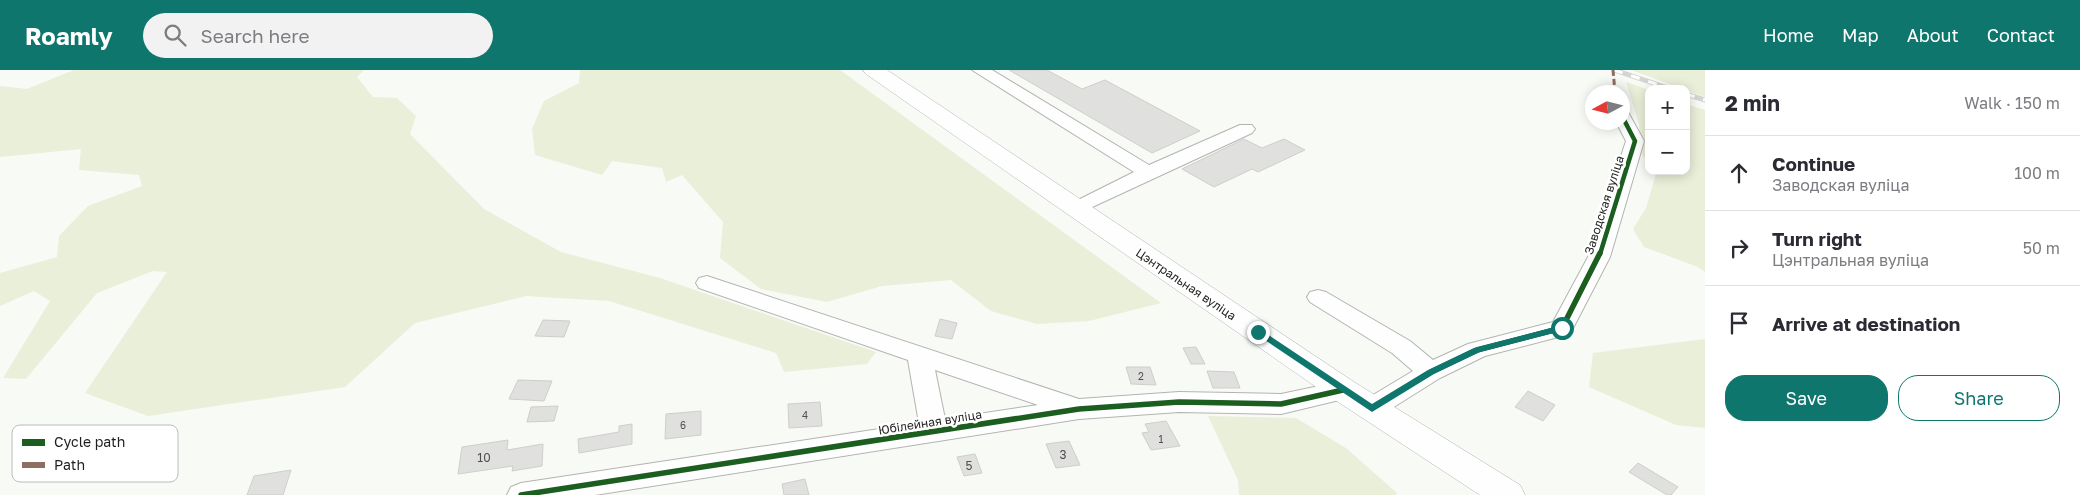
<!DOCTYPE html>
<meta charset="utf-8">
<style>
body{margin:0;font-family:"Golos Text",sans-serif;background:#f2f2f3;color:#2b2b33}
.controls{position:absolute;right:15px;top:15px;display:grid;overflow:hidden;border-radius:10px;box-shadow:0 2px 12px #0003}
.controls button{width:45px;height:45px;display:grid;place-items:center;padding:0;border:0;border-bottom:1px solid #e1e1e2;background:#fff;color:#2b2b33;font:25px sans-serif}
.compass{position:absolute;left:1585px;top:15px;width:45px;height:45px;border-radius:50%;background:#fff;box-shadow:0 2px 12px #0003;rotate:263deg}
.stop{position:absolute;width:15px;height:15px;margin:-11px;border:4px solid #0f766e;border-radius:50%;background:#fff}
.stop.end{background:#0f766e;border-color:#fff;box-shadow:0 1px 5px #0008}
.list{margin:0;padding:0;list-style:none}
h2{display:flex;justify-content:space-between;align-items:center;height:65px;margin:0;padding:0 20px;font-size:21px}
h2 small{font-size:16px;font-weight:400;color:#7c7c81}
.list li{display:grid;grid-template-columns:32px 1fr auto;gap:15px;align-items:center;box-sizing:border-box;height:75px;padding:0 20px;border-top:1px solid #e1e1e2}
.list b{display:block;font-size:19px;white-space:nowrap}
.list p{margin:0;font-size:16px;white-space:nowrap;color:#7c7c81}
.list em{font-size:16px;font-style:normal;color:#7c7c81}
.actions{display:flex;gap:10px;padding:15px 20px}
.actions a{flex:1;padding:11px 0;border:1px solid #0f766e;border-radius:20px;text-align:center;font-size:18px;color:#0f766e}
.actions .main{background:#0f766e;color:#fff}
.icon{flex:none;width:28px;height:28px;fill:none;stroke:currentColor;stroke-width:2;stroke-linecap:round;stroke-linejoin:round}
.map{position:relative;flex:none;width:1705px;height:425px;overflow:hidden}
header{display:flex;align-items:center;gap:30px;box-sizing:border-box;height:70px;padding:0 25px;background:#0f766e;color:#fff}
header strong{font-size:24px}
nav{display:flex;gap:28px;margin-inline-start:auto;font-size:18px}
.search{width:350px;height:45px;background:#f2f2f3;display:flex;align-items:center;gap:12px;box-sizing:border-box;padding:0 18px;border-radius:28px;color:#7c7c81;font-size:19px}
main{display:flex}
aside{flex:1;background:#fff}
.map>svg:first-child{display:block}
.green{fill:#e9efd9}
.building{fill:#e0e1de;stroke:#cecfcc}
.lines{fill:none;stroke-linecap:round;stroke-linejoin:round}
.minor-casing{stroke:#b3b4b1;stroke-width:2}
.major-casing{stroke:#b3b4b1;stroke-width:1}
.minor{fill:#fefefe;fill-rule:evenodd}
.major{fill:#fefefe;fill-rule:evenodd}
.rail-casing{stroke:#d4d5d3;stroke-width:5}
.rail{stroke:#fff;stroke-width:3;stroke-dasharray:9;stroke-linecap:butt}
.quiet{stroke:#8d6e63;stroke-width:3;stroke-dasharray:6 3;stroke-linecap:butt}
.cycleway-far1-casing{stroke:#fff;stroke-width:7}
.cycleway-casing{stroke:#fff;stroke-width:9}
.cycleway-far1{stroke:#1b5e20;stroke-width:4.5}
.cycleway{stroke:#1b5e20;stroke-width:5.5}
.route{fill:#0f766e}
.labels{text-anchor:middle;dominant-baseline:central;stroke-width:5;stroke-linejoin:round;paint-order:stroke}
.number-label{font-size:10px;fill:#4f504d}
.street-label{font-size:12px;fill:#1f1f1d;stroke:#fff}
.near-number-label{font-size:12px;fill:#4f504d}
.key{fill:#fff;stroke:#bcbcbb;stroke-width:1}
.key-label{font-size:14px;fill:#1f1f1d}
</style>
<header>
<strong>Roamly</strong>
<div class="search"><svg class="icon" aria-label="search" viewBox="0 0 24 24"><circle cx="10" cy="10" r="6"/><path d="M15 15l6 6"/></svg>Search here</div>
<nav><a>Home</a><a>Map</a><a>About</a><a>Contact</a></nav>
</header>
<main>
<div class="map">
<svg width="1705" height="425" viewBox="0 0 1705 425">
<rect width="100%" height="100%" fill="#f8faf6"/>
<!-- green -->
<g class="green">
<polygon points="74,0 364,0 357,7 373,27 397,28 416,46 410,64 484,139 561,182 660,208 876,282 867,294 784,302 776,283 609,231 526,226 415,253 345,317 148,346 85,323 167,202 153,201 97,223 26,309 3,308 50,231 34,221 0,236 0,203 57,187 59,166 88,136 142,116 139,105 79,100 81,79 0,87 0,16 27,19"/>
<polygon points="580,0 840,0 1161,233 1089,251 1037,254 991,241 951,210 882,216 827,232 761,219 720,188 723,152 682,105 666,112 662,98 612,91 602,105 535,85 532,59 544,31 579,13"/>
<polygon points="1631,0 1705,0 1705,27"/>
<polygon points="1626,12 1649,20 1649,94 1642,85 1639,55"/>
<polygon points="1686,34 1705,40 1705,202 1698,197 1644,177 1633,159 1646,138 1656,104 1654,101 1686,101"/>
<polygon points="1705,269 1705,358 1676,355 1589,317 1593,283"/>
<polygon points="1208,346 1296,348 1346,378 1397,423 1395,425 1239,425 1238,410"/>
</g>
<!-- building -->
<g class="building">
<polygon points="1009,0 1047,0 1082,19 1105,10 1200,61 1152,83"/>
<polygon points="1244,69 1262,78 1284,69 1305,80 1258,102 1252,99 1214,117 1182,99"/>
<polygon points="940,249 957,253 952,269 935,266"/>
<polygon points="543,250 570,251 564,267 535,266"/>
<polygon points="1196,277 1205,294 1191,294 1183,278"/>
<polygon points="1126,297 1150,297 1156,315 1131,314"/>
<polygon points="1207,301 1234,302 1240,318 1213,318"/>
<polygon points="518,310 552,311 544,331 509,329"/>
<polygon points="1528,321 1555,335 1543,351 1515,337"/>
<polygon points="820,332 822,356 789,358 788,334"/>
<polygon points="558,336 554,351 527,352 531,337"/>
<polygon points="701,341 701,365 665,369 666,344"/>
<polygon points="1166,351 1180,376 1151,380 1142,363 1149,362 1145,354"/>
<polygon points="632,354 632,374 579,383 578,369 619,362 619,356"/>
<polygon points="508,370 507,380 543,374 542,396 512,401 513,396 458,404 462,377"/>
<polygon points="1069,371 1080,395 1056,398 1046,374"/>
<polygon points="975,384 982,403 964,406 957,387"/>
<polygon points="1638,393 1678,417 1671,425 1667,425 1629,402"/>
<polygon points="291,400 283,425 247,425 254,406"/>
<polygon points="805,409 809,425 784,425 782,414"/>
</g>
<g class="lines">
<!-- minor casing -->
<g class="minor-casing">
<g id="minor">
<polygon points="972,0 992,0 1149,95 1240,55 1252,55 1255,59 1252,63 1075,145 1068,143 1065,139 1068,135 1134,102"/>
<polygon points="1622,41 1628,42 1644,71 1610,187 1570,264 1485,286 1440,308 1381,345 1372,348 1363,345 1359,338 1363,331 1413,301 1392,283 1310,232 1307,227 1310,222 1318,220 1326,222 1410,271 1433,290 1468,274 1553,252 1588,187 1626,71 1616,52 1622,52"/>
<path d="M707,206L1079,329L1179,322L1281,324L1343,311L1352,313L1356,320L1352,327L1281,344L1179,342L1079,349L595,425H507L511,417L521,413L919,353L908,290L699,218L696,213L699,208ZM935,300L1038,335L945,349Z"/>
</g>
</g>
<!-- major casing -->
<g class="major-casing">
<polygon id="major" points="863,0 887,0 1354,312 1520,415 1525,425 1480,425 1332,328 866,4"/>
</g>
<!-- minor -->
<use href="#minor" class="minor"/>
<!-- major -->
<use href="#major" class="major"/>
<!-- rail casing -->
<g class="rail-casing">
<g id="rail">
<polyline points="1614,0 1671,19"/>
<polyline points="1686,24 1705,30"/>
</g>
</g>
<!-- rail -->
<use href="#rail" class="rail"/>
<!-- quiet -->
<polyline class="quiet" points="1613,0 1615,22"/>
<!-- cycleway-far1 casing -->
<g class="cycleway-far1-casing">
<polyline id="cycleway-far1" points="1600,184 1635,71 1622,46"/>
</g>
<!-- cycleway casing -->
<g class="cycleway-casing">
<g id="cycleway">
<polyline points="1372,338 1431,302 1477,280 1562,258 1600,183"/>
<polyline points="521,425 1079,339 1179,332 1281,334 1343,320"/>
</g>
</g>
<!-- cycleway-far1 -->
<use href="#cycleway-far1" class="cycleway-far1"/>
<!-- cycleway -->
<use href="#cycleway" class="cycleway"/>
</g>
<!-- route -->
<polygon class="route" points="1562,255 1567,258 1565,260 1480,282 1434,304 1372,342 1253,262 1261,260 1372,334 1428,300 1474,278"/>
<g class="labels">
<!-- number labels -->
<g class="number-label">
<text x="1141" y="306">2</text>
<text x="805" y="345">4</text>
<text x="683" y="355">6</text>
<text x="1161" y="369">1</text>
</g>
<!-- street labels -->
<g class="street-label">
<text transform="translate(1604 135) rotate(-72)">Заводская вуліца</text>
<text transform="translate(1186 214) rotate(34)">Цэнтральная вуліца</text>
<text transform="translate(930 352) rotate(-9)">Юбілейная вуліца</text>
</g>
<!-- near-number labels -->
<g class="near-number-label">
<text x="1063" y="384">3</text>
<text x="484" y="387">10</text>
<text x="969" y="395">5</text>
</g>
</g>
<!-- legend -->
<rect x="12" y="355" width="166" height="57" rx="8" class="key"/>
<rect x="22" y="369" width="23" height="7" fill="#1b5e20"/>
<rect x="22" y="392" width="23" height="6" fill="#8d6e63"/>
<g class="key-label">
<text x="54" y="377">Cycle path</text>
<text x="54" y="400">Path</text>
</g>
</svg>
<div class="controls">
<button>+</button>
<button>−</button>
</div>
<svg class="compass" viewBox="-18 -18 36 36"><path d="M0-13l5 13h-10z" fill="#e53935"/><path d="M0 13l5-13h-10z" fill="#7c7c81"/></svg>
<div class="stop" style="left:1562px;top:258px"></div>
<div class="stop end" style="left:1258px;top:262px"></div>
</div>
<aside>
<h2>2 min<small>Walk · 150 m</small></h2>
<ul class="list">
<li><svg class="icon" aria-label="ahead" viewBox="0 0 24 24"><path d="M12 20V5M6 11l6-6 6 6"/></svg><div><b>Continue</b><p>Заводская вуліца</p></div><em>100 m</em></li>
<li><svg class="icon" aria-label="right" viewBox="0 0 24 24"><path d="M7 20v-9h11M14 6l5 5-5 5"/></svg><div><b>Turn right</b><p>Цэнтральная вуліца</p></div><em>50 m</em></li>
<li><svg class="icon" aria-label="arrive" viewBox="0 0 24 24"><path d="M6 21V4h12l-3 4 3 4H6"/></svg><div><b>Arrive at destination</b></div></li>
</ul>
<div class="actions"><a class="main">Save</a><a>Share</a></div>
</aside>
</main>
